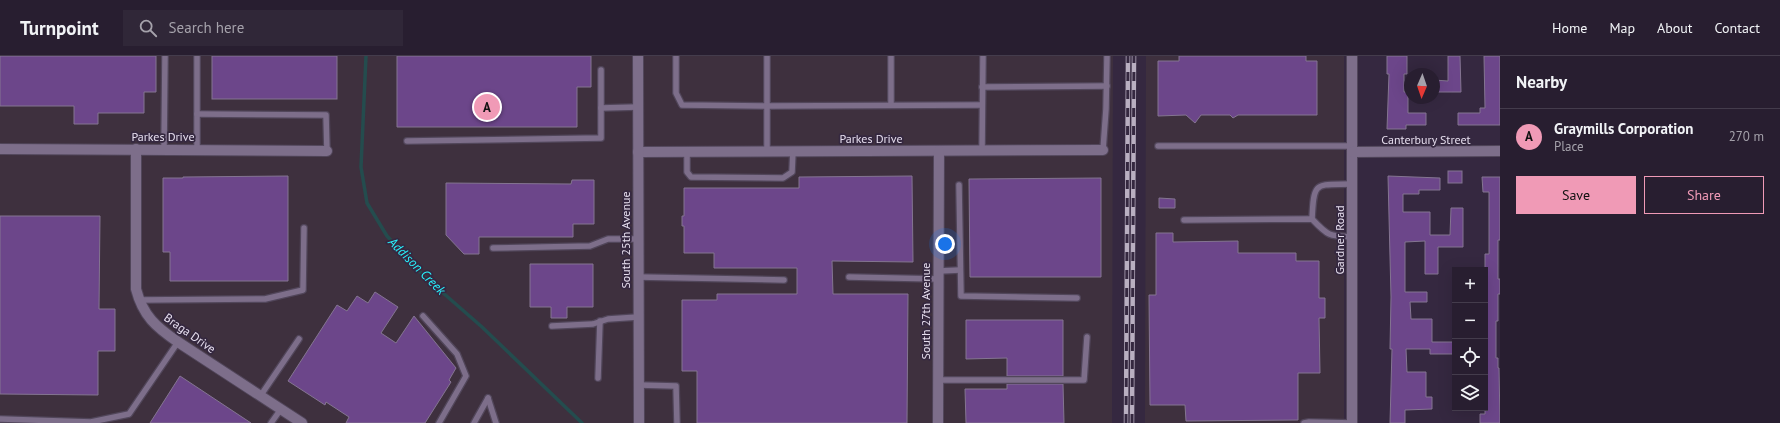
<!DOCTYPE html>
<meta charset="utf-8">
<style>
body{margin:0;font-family:"PT Sans",sans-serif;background:#302738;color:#f1f3f6}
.controls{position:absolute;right:12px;bottom:12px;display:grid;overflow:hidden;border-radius:0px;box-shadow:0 4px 16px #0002}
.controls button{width:36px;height:36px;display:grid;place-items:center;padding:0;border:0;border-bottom:1px solid #443c4c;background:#281e30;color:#f1f3f6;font:20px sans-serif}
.compass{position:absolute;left:1404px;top:12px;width:36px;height:36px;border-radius:50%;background:#281e30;box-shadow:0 4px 16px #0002;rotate:182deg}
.you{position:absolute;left:945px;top:188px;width:14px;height:14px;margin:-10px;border:3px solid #fff;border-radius:50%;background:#1a73e8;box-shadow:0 0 0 6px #1a73e833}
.badge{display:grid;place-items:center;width:26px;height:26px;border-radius:50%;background:#f09ab6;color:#111;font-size:13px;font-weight:700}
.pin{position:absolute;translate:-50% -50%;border:2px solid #fff;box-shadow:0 1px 4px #0006}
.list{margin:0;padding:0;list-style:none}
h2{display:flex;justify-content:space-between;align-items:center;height:52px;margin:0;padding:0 16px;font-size:17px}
h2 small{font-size:13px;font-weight:400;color:#a5a2ab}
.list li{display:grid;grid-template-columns:26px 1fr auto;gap:12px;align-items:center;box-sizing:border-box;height:56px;padding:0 16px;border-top:1px solid #443c4c}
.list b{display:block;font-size:15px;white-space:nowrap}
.list p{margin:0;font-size:13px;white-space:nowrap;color:#a5a2ab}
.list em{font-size:13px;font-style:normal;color:#a5a2ab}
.actions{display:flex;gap:8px;padding:12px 16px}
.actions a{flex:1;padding:9px 0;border:1px solid #f09ab6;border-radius:0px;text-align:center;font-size:14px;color:#f09ab6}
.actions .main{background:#f09ab6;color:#111}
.icon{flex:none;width:22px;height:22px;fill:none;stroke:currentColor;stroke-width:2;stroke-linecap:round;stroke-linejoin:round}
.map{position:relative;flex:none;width:1500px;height:367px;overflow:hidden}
header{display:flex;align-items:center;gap:24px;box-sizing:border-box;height:56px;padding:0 20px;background:#281e30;border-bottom:1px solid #443c4c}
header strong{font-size:19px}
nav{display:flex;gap:22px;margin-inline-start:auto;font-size:14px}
.search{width:280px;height:36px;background:#302738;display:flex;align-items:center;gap:10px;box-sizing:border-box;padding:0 14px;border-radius:0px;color:#a5a2ab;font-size:15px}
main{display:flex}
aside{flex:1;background:#281e30}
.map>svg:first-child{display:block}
.industrial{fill:#3e303e}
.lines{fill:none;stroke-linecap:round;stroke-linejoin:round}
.stream{stroke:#244c4e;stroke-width:3.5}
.building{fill:#6c468a;stroke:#847591}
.lane-casing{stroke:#51465a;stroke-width:8}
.street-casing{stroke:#51465a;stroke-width:12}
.secondary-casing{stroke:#51465a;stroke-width:12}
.lane{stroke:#7d6e8a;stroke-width:5.5}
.street{stroke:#7d6e8a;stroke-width:10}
.secondary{stroke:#7d6e8a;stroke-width:10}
.rail-casing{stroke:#b9afc1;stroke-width:4.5}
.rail{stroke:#352840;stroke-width:3;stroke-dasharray:9;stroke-linecap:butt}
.labels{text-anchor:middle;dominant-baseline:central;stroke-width:3.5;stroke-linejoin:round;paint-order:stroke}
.street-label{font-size:12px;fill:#e6deee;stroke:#352840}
.water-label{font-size:13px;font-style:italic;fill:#28f1fb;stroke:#352840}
</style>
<header>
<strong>Turnpoint</strong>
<div class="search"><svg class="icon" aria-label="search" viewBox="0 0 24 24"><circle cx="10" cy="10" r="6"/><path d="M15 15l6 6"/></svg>Search here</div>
<nav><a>Home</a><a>Map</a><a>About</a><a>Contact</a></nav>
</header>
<main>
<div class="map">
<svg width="1500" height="367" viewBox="0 0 1500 367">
<rect width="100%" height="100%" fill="#352840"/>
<!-- industrial -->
<g class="industrial">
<polygon points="0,0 1113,0 1112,367 0,367"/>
<polygon points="1146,0 1344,0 1344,367 1145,367"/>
</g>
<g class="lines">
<!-- stream -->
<polyline class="stream" points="366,0 361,111 367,147 387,180 426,222 482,271 582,367"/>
</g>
<!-- building -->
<g class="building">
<polygon points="0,0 156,0 156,36 144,36 144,57 98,57 98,68 74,68 74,50 0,50"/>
<rect x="212" y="0" width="125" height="43"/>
<polygon points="397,0 591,0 591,31 577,31 577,71 397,71"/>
<polygon points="1179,0 1306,0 1306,5 1317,5 1317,59 1238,59 1233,62 1230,59 1201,59 1195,67 1186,59 1158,60 1158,5 1179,5"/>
<polygon points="1387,0 1407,0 1407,18 1404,18 1404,36 1408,36 1408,57 1426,57 1426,69 1406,69 1406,73 1387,73 1389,18 1387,18"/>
<polygon points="1448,0 1460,0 1461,36 1434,36 1434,24 1448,25"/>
<polygon points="1484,0 1500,0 1500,69 1458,69 1458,57 1480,57 1480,52 1485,52"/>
<rect x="1448" y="115" width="14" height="12"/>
<polygon points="288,120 288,225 170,225 170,196 163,196 163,122 183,122 183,121"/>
<polygon points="912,120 913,206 832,205 833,238 908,238 907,367 697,367 697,315 682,315 682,244 717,244 717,238 797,238 797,212 714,212 714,197 684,197 684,170 682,170 682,160 684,160 684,132 799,132 799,121"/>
<polygon points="1388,120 1440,122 1440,134 1419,134 1419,138 1403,138 1403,156 1430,156 1430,179 1450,179 1451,152 1463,152 1463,191 1438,191 1438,218 1425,218 1425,185 1405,186 1405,236 1427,236 1427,246 1410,246 1411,263 1432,263 1432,286 1455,286 1455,298 1430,298 1430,293 1406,293 1407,316 1426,316 1426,341 1432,341 1432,353 1405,354 1405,367 1390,367 1392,293 1390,293 1391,241"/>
<polygon points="1482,121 1500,121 1500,184 1498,184 1498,223 1500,223 1500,238 1498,238 1498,265 1496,265 1496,302 1498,302 1498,312 1499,312 1500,367 1480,367 1480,358 1485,358 1485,249 1487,249 1487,213 1485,213 1485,198 1489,198 1489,136 1483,136"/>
<polygon points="1101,122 1101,221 970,221 969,123"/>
<polygon points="572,124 594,124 594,168 573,168 573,181 479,181 479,198 464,198 446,179 446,127 571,128"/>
<polygon points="1159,142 1175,143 1175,152 1159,152"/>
<polygon points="0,160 100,160 99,253 115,253 115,295 98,295 98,339 0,338"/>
<polygon points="1156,177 1173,177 1173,186 1238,185 1238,197 1296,197 1296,205 1319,205 1319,242 1325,242 1325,262 1319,262 1320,317 1298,317 1298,364 1186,365 1185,349 1150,349 1149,239 1156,239"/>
<polygon points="530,208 593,208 593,251 567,251 567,262 551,262 551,251 530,251"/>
<polygon points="375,236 398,251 381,277 396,287 414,260 456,312 449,324 451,326 425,367 346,367 349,361 326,346 325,349 288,325 337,249 347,255 357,240 368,247"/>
<polygon points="966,264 1063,264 1063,320 1007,320 1007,302 966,303"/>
<polygon points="180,320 251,367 150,367"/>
<polygon points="1007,328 1063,328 1064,367 966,367 965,333 1007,333"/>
</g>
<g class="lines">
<!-- lane casing -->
<g class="lane-casing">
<g id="lane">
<polyline points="197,0 197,93"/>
<polyline points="676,0 676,37 682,49 767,50 767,0"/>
<polyline points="982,31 1107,30"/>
<polyline points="891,49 891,0"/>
<polyline points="601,52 638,51"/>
<polyline points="197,58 326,59 327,95"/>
<polyline points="407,85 601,82 601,14"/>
<polyline points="1158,90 1352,90"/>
<polyline points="164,93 165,0"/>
<polyline points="1103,94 1106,53 1107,0"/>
<polyline points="687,95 687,116 691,121 783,122 792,116 793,95"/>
<polyline points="767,95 767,50 982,49"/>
<polyline points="982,95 983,0"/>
<polyline points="959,129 961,240 1077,242"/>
<path d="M1312,163C1314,124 1315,129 1352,128"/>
<path d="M1184,164L1312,163C1328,180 1329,180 1352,181"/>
<polyline points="493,192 590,190 608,183 638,183"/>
<polyline points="939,215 960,214"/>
<polyline points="638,221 784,224"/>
<polyline points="849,221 938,223"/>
<polyline points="139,244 265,243 303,234 304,172"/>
<polyline points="423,260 457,298 466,320 439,367"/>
<polyline points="552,270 593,268 608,263 638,261"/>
<polyline points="598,322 600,265"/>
<polyline points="938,324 1084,324 1087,281"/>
<polyline points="639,329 676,330 677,367"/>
<polyline points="261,339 299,283"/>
<polyline points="488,342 496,367"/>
<polyline points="1,363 91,366 129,358 178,286"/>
<polyline points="271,367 281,353"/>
<polyline points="474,367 488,342"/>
<polyline points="1304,367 1309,366 1352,367"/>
</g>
</g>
<!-- street casing -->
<g class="street-casing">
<g id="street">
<polyline points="1352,0 1352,367"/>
<polyline points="0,93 327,95"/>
<path d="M136,93V233C143,260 156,271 178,286L302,367"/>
<polyline points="638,96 1103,94"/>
<polyline points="1352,96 1500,95"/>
<polyline points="938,367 939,95"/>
</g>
</g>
<!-- secondary casing -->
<g class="secondary-casing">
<polyline id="secondary" points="638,0 639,367"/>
</g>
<!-- lane -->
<use href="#lane" class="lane"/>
<!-- street -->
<use href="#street" class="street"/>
<!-- secondary -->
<use href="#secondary" class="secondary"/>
<!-- rail casing -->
<g class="rail-casing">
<g id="rail">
<polyline points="1126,367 1128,0"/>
<polyline points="1132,367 1134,0"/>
</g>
</g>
<!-- rail -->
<use href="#rail" class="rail"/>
</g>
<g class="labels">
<!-- street labels -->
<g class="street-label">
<text x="163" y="80">Parkes Drive</text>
<text x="871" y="82">Parkes Drive</text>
<text x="1426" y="83">Canterbury Street</text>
<text transform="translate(625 184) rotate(-90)">South 25th Avenue</text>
<text transform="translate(1339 184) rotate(-90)">Gardner Road</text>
<text transform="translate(925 255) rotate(-90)">South 27th Avenue</text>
<text transform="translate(190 277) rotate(35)">Braga Drive</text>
</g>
<!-- water labels -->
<g class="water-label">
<text transform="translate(417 210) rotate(45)">Addison Creek</text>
</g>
</g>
</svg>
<div class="controls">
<button>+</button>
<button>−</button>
<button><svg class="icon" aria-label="locate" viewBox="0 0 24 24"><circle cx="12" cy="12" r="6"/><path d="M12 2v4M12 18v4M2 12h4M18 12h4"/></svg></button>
<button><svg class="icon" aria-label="layers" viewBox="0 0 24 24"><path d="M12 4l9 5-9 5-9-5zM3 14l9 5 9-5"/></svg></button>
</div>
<svg class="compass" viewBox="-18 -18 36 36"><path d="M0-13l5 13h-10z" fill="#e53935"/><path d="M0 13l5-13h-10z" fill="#a5a2ab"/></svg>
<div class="you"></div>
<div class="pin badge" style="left:487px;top:51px">A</div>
</div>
<aside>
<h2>Nearby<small></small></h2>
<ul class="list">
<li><span class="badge">A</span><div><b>Graymills Corporation</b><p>Place</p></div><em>270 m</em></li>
</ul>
<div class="actions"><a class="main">Save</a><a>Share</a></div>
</aside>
</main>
